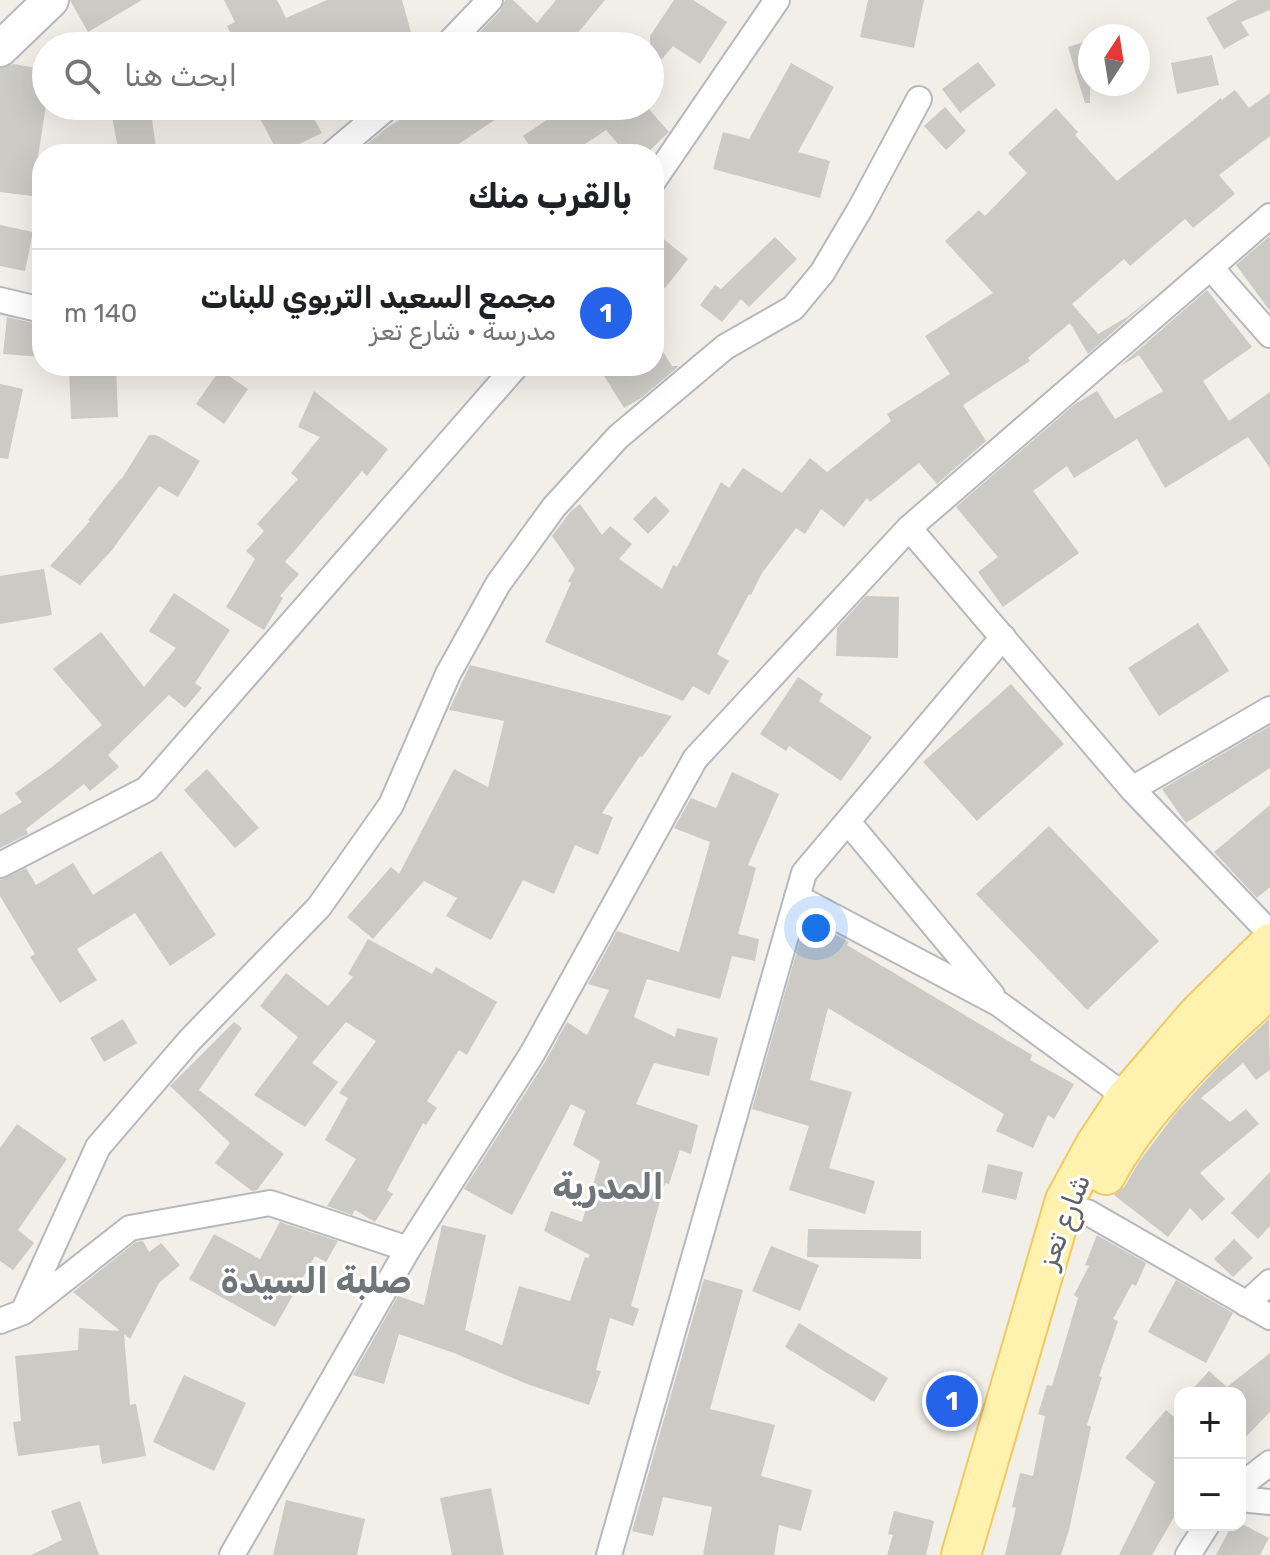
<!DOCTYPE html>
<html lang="ar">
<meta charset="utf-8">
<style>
body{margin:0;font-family:Rubik,Cairo,sans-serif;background:#f6f6f6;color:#202124;direction:rtl}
.controls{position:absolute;right:24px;bottom:24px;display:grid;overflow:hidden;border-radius:16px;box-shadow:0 8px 32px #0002}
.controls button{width:72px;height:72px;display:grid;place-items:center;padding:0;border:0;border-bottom:2px solid #e0e0e0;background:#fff;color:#202124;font:40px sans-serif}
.compass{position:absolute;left:1078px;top:24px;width:72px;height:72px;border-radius:50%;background:#fff;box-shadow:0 8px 32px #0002;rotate:12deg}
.you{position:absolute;left:816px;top:928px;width:28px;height:28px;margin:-20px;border:6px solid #fff;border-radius:50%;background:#1a73e8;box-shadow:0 0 0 12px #1a73e833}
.badge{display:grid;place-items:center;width:52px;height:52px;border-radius:50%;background:#2563eb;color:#fff;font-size:26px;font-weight:700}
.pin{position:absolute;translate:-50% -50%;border:4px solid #fff;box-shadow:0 2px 8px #0006}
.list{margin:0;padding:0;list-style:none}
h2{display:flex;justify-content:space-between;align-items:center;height:104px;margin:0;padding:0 32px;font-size:34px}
h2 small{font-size:26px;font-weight:400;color:#757577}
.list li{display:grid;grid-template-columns:52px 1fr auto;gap:24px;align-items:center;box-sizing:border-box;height:128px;padding:0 32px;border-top:2px solid #e0e0e0}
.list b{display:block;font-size:30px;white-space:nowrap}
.list p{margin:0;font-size:26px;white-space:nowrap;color:#757577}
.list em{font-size:26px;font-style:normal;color:#757577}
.icon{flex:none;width:44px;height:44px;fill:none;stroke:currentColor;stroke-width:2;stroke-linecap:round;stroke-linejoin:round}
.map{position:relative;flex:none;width:1270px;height:1555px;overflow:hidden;direction:ltr}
.search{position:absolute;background:#fff;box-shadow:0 8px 32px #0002;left:32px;top:32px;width:632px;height:88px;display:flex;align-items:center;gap:20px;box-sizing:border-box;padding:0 28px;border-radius:44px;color:#757577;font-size:30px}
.panel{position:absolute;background:#fff;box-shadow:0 8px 32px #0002;left:32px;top:144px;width:632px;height:232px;border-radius:32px;direction:rtl}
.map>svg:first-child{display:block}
.building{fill:#cccac5}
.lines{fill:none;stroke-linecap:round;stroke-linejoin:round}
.minor-casing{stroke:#b5b8bc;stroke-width:28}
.secondary-casing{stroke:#b6babf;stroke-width:38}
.primary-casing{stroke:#f2c960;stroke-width:42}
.minor{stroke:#fff;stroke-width:24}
.secondary{stroke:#fff;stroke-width:34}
.primary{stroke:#fff2af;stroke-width:38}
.labels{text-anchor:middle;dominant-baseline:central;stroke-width:6;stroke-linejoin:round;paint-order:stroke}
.street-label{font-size:28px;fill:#5f6368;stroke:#fff}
.district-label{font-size:36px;font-weight:bold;fill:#70757a;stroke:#fff}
</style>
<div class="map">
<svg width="1270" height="1555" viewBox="0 0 1270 1555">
<rect width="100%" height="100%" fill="#f1efe8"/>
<!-- building -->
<g class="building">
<polygon points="70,0 142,0 88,32"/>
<polygon points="224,0 277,0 286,18 327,0 402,0 412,36 379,46 237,46 227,26 235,22"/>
<polygon points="505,0 513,0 537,23 556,0 605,0 567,46 485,46 478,34 501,10"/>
<polygon points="674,0 693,0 727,22 700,64 673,46 650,73 650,36"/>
<polygon points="868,0 924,0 914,48 860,37"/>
<polygon points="1238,0 1270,0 1270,10 1241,22 1249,35 1224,49 1206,18"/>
<polygon points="1090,40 1090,103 1085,103 1068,47"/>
<polygon points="1212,55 1219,85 1177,94 1171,63"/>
<polygon points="978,62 996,85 960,113 942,89"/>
<polygon points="791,63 834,87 798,152 830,161 820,198 713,169 723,132 749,139"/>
<polygon points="14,64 46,70 46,105 32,196 0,192 0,68"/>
<polygon points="1235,90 1249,108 1270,93 1270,136 1219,175 1235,194 1193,228 1185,219 1130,266 1124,259 1072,304 1098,334 1127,317 1157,293 1088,354 1070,323 1028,358 1030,361 963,405 986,441 937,484 919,463 870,502 867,498 844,527 821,509 805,534 796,528 762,573 751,595 749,594 717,654 729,661 709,695 693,686 683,701 545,642 571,583 568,581 575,569 552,536 571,511 580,504 602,535 610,526 632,544 619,559 662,589 673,565 677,567 721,482 729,488 743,468 782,493 810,458 827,472 891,421 887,414 950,374 925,336 993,293 945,241 979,210 985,216 1027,173 1008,153 1056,108 1078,132 1075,135 1117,181 1221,98 1222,100"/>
<polygon points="110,106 150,106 157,154 119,154"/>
<polygon points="253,106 307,106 322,133 279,154"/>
<polygon points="408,106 515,106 444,154 355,154 388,127 412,112"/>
<polygon points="567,106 571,106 579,118 593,106 646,106 669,132 646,154 627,154 606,130 570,154 535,154 523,136"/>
<polygon points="945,107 966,131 946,150 924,126"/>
<polygon points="0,225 33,232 25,271 0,266"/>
<polygon points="654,231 688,259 665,288 654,280"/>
<polygon points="1270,236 1270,311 1236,265"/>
<polygon points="775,237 797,259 749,307 741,299 722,322 700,305 715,285 721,289"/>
<polygon points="1207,290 1252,347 1203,381 1229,421 1270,392 1270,468 1248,437 1165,488 1137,439 1074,478 1067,466 1033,491 1079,553 1003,607 978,572 998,557 956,507 1075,404 1097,391 1115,419 1163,391 1139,355 1120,366"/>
<polygon points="7,317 42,325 42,357 3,354"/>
<polygon points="654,337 672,366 679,366 641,398 624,408 598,366 654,366"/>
<polygon points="69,366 116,366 118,417 71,419"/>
<polygon points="220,370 248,389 224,424 196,404"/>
<polygon points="0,384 23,389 8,459 0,458"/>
<polygon points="314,391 388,449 367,476 362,471 285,562 299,574 280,596 283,598 264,630 226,607 255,559 246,551 264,531 257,524 298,479 291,473 320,437 298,427"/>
<polygon points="149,435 156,435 200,461 178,497 159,486 112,550 80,585 50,566 90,521 88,520 121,478 121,480"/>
<polygon points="655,496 670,511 648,534 633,519"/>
<polygon points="44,569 52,615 0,624 0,576"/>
<polygon points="174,593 230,630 195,683 202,688 185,708 169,695 108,755 119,767 90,791 84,784 26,829 28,834 0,848 0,815 22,802 15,793 52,767 102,725 53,669 101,632 144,687 176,648 149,631"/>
<polygon points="866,596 899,597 898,658 836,656 837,628"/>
<polygon points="1198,623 1229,671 1159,716 1128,668"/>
<polygon points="470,665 672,716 642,757 640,756 602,813 613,817 598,855 575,845 554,894 523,880 491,940 446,916 457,898 424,881 373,939 347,917 391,867 399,874 454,769 488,787 504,721 449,710"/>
<polygon points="798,677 823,694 819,701 872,737 841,781 789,746 786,751 760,734"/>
<polygon points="1011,684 1064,744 977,821 923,762"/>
<polygon points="1270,726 1270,768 1186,823 1162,789"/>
<polygon points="207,769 259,828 235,848 184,790"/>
<polygon points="732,772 779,794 748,865 756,868 738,934 759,939 755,961 732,956 720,999 647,979 634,1017 675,1037 677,1028 718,1038 709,1076 654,1063 636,1104 698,1125 691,1154 680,1150 669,1184 665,1183 631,1306 639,1309 633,1326 610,1318 596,1370 601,1371 589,1405 527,1384 454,1353 399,1334 384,1384 353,1375 398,1296 424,1305 442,1225 486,1235 465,1330 502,1345 519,1286 570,1301 585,1257 588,1258 590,1255 544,1231 551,1211 582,1222 600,1161 573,1145 585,1111 571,1104 512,1215 464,1189 545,1062 567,1022 587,1035 609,990 588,984 617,931 679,952 710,842 674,828 691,798 716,808"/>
<polygon points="1270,805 1270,887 1257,898 1214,852"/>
<polygon points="1049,826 1159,941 1087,1010 976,894"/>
<polygon points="161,851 216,935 170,966 135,913 77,949 97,980 60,1003 30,957 35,954 0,896 0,880 26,868 36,885 73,863 93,895"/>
<polygon points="808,920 849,942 847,945 1032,1055 1030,1060 1074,1084 1054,1119 1048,1115 1033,1148 996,1131 1004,1114 828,1008 810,1080 852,1092 829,1168 875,1181 865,1214 789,1190 809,1126 752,1109 802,933"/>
<polygon points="368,939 432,974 436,967 497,1002 467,1055 459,1050 427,1101 437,1108 426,1125 423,1123 387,1190 393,1194 375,1222 355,1210 352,1215 327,1206 356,1159 325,1140 348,1098 339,1093 376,1041 346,1022 312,1063 338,1082 305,1127 254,1095 298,1037 260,1006 286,973 328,1006 353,977 348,974"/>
<polygon points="123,1019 137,1043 104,1062 90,1038"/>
<polygon points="1269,1019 1270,1070 1256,1080 1243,1063 1201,1098 1230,1122 1246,1109 1259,1124 1200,1173 1225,1199 1202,1221 1190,1208 1168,1237 1114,1195 1125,1186 1139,1162 1175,1114 1218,1067"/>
<polygon points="234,1022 242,1028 199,1090 284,1154 257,1190 252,1191 215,1163 230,1143 170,1086"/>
<polygon points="17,1124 67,1159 18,1230 34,1243 13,1270 0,1261 0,1148"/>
<polygon points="988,1164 1023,1172 1016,1200 982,1192"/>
<polygon points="1270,1172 1270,1226 1258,1239 1231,1213"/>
<polygon points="280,1222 338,1241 326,1262 315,1256 275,1327 189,1279 214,1234 260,1259"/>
<polygon points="808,1229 921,1231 921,1259 807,1257"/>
<polygon points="1097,1235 1146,1263 1136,1286 1132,1284 1113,1319 1118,1321 1099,1376 1102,1377 1087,1425 1091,1427 1069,1530 1061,1555 1005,1555 1016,1508 1012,1507 1020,1473 1033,1476 1045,1416 1038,1414 1047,1385 1052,1386 1078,1298 1074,1295 1089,1266 1085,1265"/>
<polygon points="1234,1239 1253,1258 1233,1277 1214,1259"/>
<polygon points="143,1241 149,1252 161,1243 180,1265 159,1283 130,1339 124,1334 130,1405 136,1404 146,1456 102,1464 99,1445 18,1456 13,1422 21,1421 15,1356 78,1350 79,1328 120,1331 73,1292 136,1242"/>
<polygon points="771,1246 819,1265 800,1311 752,1291"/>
<polygon points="704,1279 743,1290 710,1409 775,1425 761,1476 812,1490 801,1531 779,1525 774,1555 703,1555 712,1507 663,1497 653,1536 632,1531"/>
<polygon points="1176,1280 1233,1313 1206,1363 1148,1332"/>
<polygon points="799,1323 888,1378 874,1402 785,1347"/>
<polygon points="1270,1353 1270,1412 1240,1443 1240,1393 1189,1393 1209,1371 1227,1387"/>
<polygon points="184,1375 246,1403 214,1471 153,1442"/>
<polygon points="1166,1410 1180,1422 1180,1507 1152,1555 1119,1555 1155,1482 1125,1458"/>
<polygon points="491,1488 504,1555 452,1555 440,1498"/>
<polygon points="286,1500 365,1519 357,1555 273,1555"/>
<polygon points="80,1501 99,1555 31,1555 62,1540 51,1511"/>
<polygon points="894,1511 934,1521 926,1555 887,1555 893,1535 888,1534"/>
<polygon points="1232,1525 1244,1525 1269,1538 1260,1555 1216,1555"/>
</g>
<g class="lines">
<!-- minor casing -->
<g class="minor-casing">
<g id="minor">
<polyline points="446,46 490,0"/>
<polyline points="332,154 389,106"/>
<polyline points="654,180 777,0"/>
<polyline points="1211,268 1270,335"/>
<polyline points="0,300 42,310"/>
<polyline points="909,528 1132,789 1270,933"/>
<polyline points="1132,789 1270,709"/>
<polyline points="848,822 992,995"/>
<polyline points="0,865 147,789 516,366"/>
<polyline points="797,897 999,1004 1136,1104"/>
<polyline points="1087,1212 1270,1317"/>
<polyline points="1246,1304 1270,1282"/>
<polyline points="23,1312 98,1147 189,1041 319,907 391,805 448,674 498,584 554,507 618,437 725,347 793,308 822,273 860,209 919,99"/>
<polyline points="0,1321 23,1312 130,1228 270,1203 408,1249"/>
<polyline points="1240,1486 1270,1463"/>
<polyline points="1240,1499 1270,1502"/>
<polyline points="232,1555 408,1249 532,1054 695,759 909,528 1270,216"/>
<polyline points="609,1555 804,873 1003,637"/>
<polyline points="1188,1555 1207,1525"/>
</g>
</g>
<!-- secondary casing -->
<g class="secondary-casing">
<polyline id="secondary" points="0,49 51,0"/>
</g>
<!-- primary casing -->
<g class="primary-casing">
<g id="primary">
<path d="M1106,1175C1141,1109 1214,1038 1270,989"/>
<polyline points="961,1555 1065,1200 1095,1145 1126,1098 1197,1015 1270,943"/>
</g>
</g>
<!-- minor -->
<use href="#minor" class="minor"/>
<!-- secondary -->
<use href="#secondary" class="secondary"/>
<!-- primary -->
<use href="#primary" class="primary"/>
</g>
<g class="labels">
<!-- street labels -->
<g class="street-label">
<text transform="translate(1064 1221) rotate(-69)">شارع تعز</text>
</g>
<!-- district labels -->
<g class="district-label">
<text x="608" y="1186">المدرية</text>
<text x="316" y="1280">صلبة السيدة</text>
</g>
</g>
</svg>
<div class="controls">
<button>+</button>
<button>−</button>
</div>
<svg class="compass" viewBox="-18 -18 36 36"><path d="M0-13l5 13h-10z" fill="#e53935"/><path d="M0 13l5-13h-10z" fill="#757577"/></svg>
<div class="you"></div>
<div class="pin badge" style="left:952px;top:1401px">1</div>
<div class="search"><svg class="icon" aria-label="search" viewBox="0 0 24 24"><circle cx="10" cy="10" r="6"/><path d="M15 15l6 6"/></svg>ابحث هنا</div>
<section class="panel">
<h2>بالقرب منك<small></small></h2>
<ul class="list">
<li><span class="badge">1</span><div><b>مجمع السعيد التربوي للبنات</b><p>مدرسة · شارع تعز</p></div><em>140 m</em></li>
</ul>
</section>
</div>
